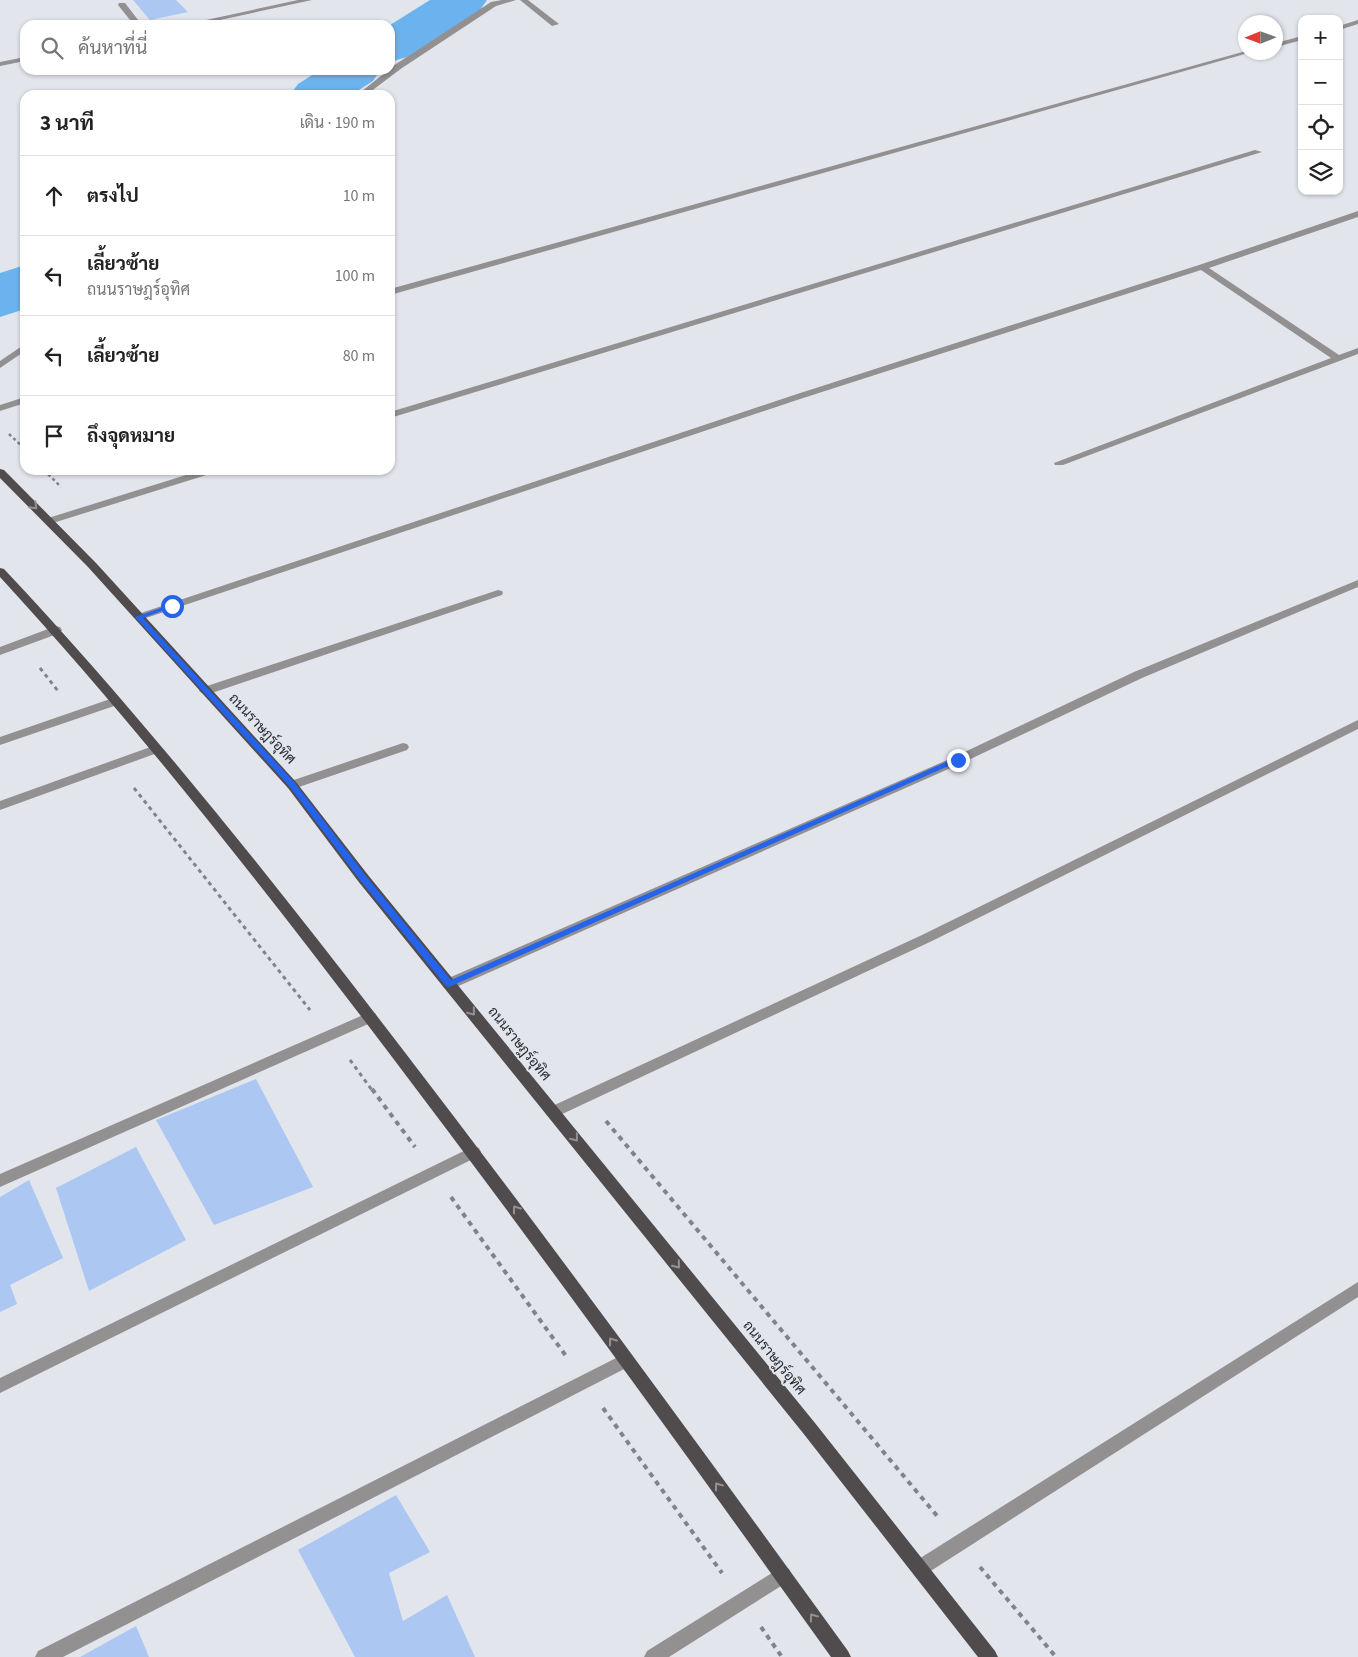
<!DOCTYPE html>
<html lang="th">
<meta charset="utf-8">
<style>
body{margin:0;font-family:"Source Sans 3",Sarabun,sans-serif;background:#f2f2f2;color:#222}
.controls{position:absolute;right:15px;top:15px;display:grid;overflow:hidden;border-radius:10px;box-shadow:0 1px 4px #0004}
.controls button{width:45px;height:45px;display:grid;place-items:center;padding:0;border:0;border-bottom:1px solid #e0e0e0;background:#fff;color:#222;font:25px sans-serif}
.compass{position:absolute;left:1238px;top:15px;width:45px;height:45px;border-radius:50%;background:#fff;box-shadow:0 1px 4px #0004;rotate:269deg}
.stop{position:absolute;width:15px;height:15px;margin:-11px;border:4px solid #2563eb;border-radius:50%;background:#fff}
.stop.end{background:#2563eb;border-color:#fff;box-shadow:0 1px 5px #0008}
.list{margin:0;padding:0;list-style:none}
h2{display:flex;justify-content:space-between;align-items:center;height:65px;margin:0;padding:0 20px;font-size:21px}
h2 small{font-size:16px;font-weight:400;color:#767676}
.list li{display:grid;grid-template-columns:32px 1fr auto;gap:15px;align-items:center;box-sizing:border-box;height:80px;padding:0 20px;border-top:1px solid #e0e0e0}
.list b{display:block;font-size:19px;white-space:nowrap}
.list p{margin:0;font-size:16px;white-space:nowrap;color:#767676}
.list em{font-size:16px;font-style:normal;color:#767676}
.icon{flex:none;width:28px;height:28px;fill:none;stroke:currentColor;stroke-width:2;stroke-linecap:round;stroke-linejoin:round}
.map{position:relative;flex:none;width:1358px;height:1657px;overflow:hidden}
.search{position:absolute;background:#fff;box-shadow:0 1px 4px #0004;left:20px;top:20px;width:375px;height:55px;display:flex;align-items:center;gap:12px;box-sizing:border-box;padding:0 18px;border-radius:15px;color:#767676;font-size:19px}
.panel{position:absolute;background:#fff;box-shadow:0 1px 4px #0004;left:20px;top:90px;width:375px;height:385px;border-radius:15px}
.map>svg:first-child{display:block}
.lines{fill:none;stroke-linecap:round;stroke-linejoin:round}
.river{fill:#6bb3ef;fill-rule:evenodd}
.building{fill:#acc7f2}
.path-far2{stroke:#818388;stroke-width:2.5;stroke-dasharray:3 3;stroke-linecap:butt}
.path-far1{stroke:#818388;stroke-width:3;stroke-dasharray:4 4;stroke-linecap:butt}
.path{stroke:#818388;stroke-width:4;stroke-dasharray:5 5;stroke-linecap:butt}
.service{fill:#939091;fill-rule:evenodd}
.minor{fill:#939091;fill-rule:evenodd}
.primary{fill:#504b4c;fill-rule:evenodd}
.oneway{stroke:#929194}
.route{fill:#2563eb}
.labels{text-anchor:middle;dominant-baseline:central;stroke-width:4;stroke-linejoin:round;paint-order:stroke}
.street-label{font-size:14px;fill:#28292c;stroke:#e2e6ec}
</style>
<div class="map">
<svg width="1358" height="1657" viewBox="0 0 1358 1657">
<rect width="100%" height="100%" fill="#e2e6ec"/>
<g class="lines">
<!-- river -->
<g class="river">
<polygon points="430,0 487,0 480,10 407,57 390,62 390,25"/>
<polygon points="320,70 380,70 373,81 351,95 290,95 298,84"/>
<polygon points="25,265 25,309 0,317 0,273"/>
</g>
</g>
<!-- building -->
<g class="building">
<polygon points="133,0 176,0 188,12 150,20"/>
<polygon points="256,1079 313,1187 214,1225 156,1120"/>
<polygon points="136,1147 186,1240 89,1291 56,1188"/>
<polygon points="29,1180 63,1258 10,1285 17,1304 0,1312 0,1197"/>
<polygon points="396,1495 430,1552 389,1573 403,1621 447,1595 475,1657 355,1657 298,1550"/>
<polygon points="136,1626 149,1657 80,1657"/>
</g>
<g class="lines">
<!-- path-far2 -->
<g class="path-far2">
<polyline points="9,434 25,449"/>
<polyline points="44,470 61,487"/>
</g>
<!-- path-far1 -->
<g class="path-far1">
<polyline points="40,668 58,691"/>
<polyline points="134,788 310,1010"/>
<polyline points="350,1060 372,1090"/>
</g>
<!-- path -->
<g class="path">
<polyline points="372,1089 415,1147"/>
<polyline points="606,1121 938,1517"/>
<polyline points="451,1197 566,1356"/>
<polyline points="603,1408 722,1573"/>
<polyline points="980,1567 1056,1657"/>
<polyline points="761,1627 782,1657"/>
</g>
<!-- service -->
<polygon class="service" points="403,743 407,744 409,747 407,750 296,788 288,788 286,785 288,782"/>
<!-- minor -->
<g class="minor">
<polygon points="298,0 312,0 197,25 183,25"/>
<polygon points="502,0 516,0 496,6 402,68 366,95 357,95 396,64 491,2"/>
<polygon points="520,0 528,0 559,24 552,26"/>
<polygon points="119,3 125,3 142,25 134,25 118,5"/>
<polygon points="1358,20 1358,24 1339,30 1339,26"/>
<polygon points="1302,36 1302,40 1276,47 1276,43"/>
<polygon points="1246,51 1246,52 1252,52 390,295 390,289"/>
<polygon points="25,57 25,61 0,66 0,62"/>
<polygon points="1255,150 1262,152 390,418 390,412"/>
<polygon points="1358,211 1358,217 1209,268 1339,355 1358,348 1358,354 1063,465 1055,465 1054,463 1331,358 1201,270 797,400 143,619 139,620 133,617 135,615 791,396 1199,265"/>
<polygon points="25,344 25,351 0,368 0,361"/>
<polygon points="25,397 25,403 0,411 0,405"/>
<polygon points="202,470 217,470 216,472 53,523 49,524 44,521 45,519"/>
<polygon points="1358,580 1358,587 1142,678 962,763 454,988 449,989 444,988 442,984 444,980 954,757 1134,672"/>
<polygon points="498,590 502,591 503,593 502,595 209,694 205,695 199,691 201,688"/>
<polygon points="56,626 60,627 62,630 60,633 0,655 0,647"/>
<polygon points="116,697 122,701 120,704 0,745 0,737"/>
<polygon points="1358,720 1358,729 932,941 558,1116 553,1118 548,1116 546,1112 548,1108 922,935"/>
<polygon points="156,745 160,746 162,749 160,752 0,810 0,801"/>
<polygon points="370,1012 375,1013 377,1017 375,1021 0,1187 0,1174"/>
<polygon points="474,1146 479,1148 481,1152 479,1156 0,1393 0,1378"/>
<polygon points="1358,1282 1358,1297 926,1574 920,1577 914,1574 911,1568 914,1562"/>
<polygon points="626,1353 632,1355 634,1360 632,1365 63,1657 35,1657 38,1651"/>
<polygon points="783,1566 789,1569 792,1575 789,1581 669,1657 644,1657 647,1651"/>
</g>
<!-- primary -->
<g class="primary">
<polygon points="0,469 4,470 96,563 296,782 368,875 815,1423 995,1651 998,1657 978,1657 803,1433 358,881 288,788 88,567 0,478"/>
<path d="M0,568L4,569C146,720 274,882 400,1046C553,1245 701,1448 848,1651L851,1657H831C685,1453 538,1249 386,1049C263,887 138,727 0,577Z"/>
</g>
</g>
<!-- one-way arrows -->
<defs><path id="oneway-chevron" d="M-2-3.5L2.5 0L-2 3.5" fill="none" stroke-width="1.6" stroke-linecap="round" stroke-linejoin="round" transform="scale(1.25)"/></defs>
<g class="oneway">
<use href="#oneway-chevron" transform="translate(34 506) rotate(45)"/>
<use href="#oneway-chevron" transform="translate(472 1012) rotate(51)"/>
<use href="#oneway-chevron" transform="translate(575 1138) rotate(51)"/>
<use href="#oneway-chevron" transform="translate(516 1209) rotate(-126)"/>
<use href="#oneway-chevron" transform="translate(677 1265) rotate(51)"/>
<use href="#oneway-chevron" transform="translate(612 1341) rotate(-126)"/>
<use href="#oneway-chevron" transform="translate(718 1486) rotate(-126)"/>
<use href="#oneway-chevron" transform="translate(813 1617) rotate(-126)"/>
</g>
<!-- route -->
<polygon class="route" points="169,605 175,606 143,618 295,783 366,876 451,980 955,758 958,757 962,760 449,987 446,986 360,880 289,786 135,617"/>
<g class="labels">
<!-- street labels -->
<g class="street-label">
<text transform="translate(262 729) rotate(47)">ถนนราษฎร์อุทิศ</text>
<text transform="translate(519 1044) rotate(51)">ถนนราษฎร์อุทิศ</text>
<text transform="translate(774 1358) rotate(51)">ถนนราษฎร์อุทิศ</text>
</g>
</g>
</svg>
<div class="controls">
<button>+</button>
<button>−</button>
<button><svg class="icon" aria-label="locate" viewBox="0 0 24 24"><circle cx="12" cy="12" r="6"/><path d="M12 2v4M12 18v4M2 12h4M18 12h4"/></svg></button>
<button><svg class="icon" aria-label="layers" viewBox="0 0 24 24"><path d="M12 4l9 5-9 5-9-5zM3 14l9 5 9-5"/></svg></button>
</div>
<svg class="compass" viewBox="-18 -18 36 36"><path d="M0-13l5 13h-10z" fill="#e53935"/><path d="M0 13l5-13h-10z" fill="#767676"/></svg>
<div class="stop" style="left:172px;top:606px"></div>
<div class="stop end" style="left:958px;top:760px"></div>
<div class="search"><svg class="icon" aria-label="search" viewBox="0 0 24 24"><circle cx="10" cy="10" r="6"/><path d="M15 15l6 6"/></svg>ค้นหาที่นี่</div>
<section class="panel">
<h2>3 นาที<small>เดิน · 190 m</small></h2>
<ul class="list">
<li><svg class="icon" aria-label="ahead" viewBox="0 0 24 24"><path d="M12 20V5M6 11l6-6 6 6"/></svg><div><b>ตรงไป</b></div><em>10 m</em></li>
<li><svg class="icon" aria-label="left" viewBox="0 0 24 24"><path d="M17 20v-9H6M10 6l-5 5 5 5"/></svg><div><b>เลี้ยวซ้าย</b><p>ถนนราษฎร์อุทิศ</p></div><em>100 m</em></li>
<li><svg class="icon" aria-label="left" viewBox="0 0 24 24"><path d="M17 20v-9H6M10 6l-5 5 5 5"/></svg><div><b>เลี้ยวซ้าย</b></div><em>80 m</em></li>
<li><svg class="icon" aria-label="arrive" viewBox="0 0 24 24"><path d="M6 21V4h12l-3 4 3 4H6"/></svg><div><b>ถึงจุดหมาย</b></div></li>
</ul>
</section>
</div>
